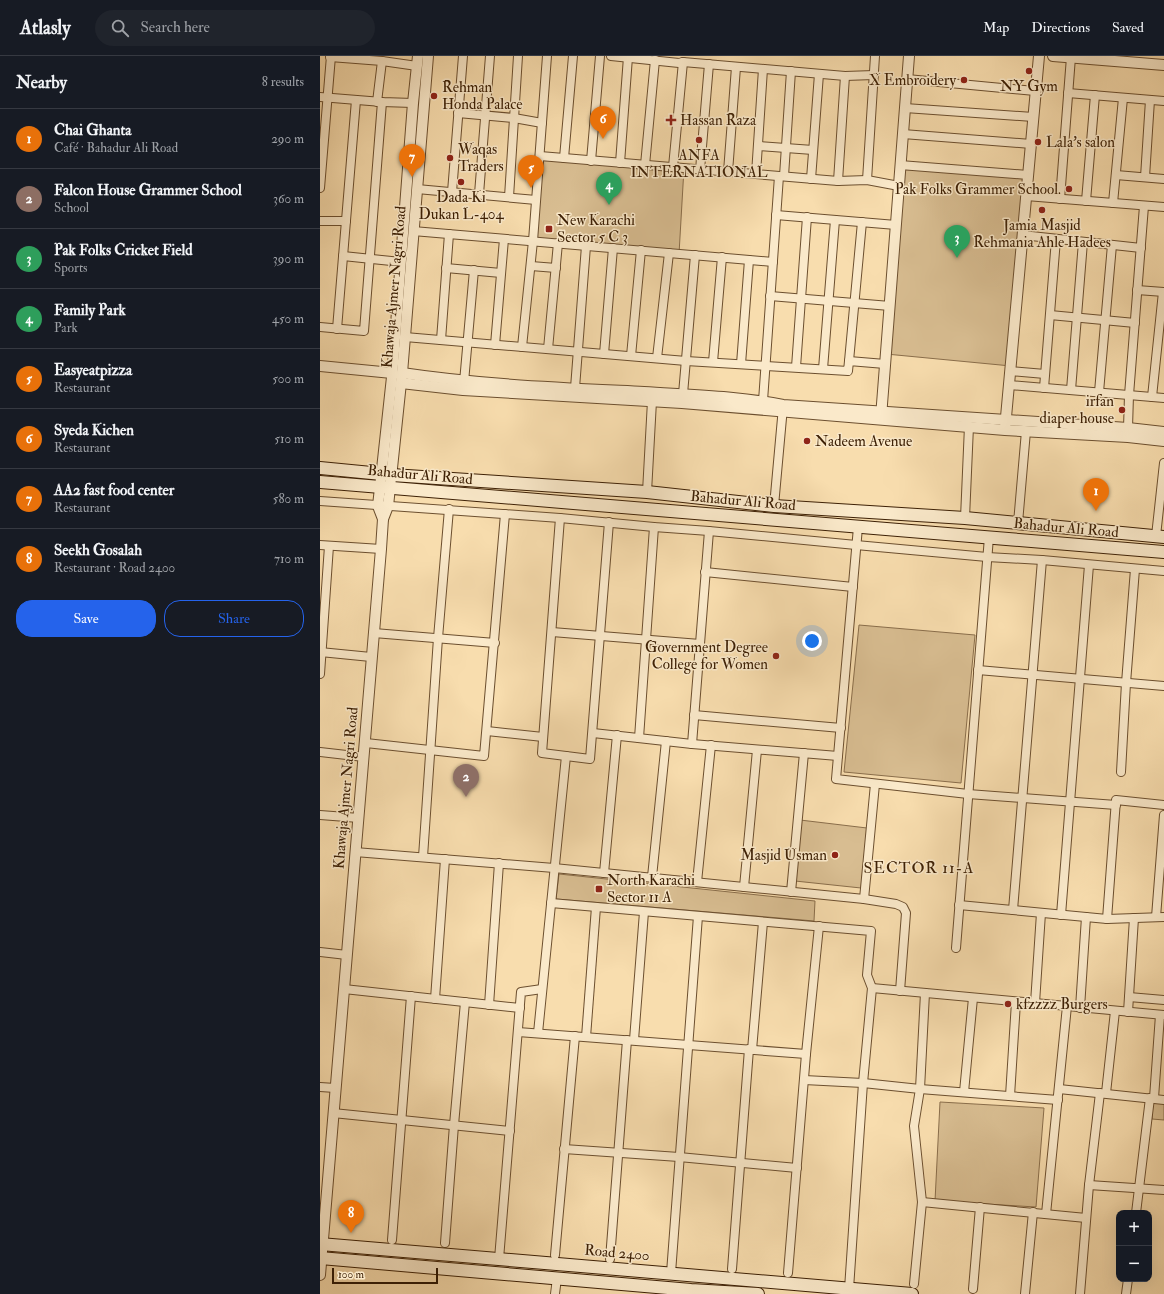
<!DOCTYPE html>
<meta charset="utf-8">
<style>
body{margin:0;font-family:"IM FELL Double Pica",serif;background:#20242c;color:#f1f3f6}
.controls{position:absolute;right:12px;bottom:12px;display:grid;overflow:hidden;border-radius:8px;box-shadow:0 4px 16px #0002}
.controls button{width:36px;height:36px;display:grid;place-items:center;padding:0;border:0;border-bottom:1px solid #363941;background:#171b24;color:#f1f3f6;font:20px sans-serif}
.scale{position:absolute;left:12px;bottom:10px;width:106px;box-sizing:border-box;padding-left:4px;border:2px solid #3d2005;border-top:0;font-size:11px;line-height:14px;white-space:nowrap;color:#3d2005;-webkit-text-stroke:3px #fae9ca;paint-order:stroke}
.you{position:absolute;left:492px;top:585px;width:14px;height:14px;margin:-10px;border:3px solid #fff;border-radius:50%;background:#1a73e8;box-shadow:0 0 0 6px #1a73e833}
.badge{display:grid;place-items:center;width:26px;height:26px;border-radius:50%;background:#2563eb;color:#fff;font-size:13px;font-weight:700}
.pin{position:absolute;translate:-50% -33px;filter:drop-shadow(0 1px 2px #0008)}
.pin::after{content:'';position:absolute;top:21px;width:14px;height:12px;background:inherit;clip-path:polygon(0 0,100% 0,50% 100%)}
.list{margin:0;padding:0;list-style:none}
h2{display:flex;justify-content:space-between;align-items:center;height:52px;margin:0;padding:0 16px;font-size:17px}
h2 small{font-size:13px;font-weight:400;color:#9ea1a6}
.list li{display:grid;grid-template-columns:26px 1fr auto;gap:12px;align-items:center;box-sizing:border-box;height:60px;padding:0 16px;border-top:1px solid #363941}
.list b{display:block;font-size:15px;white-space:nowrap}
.list p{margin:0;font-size:13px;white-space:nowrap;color:#9ea1a6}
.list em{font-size:13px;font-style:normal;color:#9ea1a6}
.actions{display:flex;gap:8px;padding:12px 16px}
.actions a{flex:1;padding:9px 0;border:1px solid #2563eb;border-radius:16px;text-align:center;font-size:14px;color:#2563eb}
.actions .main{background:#2563eb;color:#fff}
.icon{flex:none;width:22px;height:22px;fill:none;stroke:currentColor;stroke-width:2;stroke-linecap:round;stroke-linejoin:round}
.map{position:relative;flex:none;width:844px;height:1238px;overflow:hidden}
header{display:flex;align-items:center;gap:24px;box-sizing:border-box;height:56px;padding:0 20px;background:#171b24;border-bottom:1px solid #363941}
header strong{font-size:19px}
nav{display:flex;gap:22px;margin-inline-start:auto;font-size:14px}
.search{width:280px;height:36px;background:#20242c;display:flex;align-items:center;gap:10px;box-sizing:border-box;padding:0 14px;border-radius:22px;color:#9ea1a6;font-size:15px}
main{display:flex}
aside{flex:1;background:#171b24}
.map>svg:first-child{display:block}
.green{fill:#d8bd91;stroke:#8a6e4b}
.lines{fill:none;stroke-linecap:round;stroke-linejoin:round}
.minor-casing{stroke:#6c4f2f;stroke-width:10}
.tertiary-casing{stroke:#6c4f2f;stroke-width:12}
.secondary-casing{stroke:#3d2005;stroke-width:14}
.minor{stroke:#fae9ca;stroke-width:8}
.tertiary{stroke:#fae9ca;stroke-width:10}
.secondary{stroke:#fae9ca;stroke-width:12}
.poi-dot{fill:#8f2418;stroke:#fae9ca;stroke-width:1.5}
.labels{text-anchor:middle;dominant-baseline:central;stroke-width:3;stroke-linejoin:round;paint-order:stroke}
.poi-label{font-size:15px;fill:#3d2005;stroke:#fae9ca;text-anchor:start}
.street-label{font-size:15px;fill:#3d2005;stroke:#fae9ca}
.neighbourhood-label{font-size:16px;letter-spacing:1px;fill:#3d2005;stroke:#fae9ca}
</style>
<header>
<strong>Atlasly</strong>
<div class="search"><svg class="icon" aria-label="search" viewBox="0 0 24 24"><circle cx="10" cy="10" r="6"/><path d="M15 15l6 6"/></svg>Search here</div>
<nav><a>Map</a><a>Directions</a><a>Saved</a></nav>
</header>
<main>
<aside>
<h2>Nearby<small>8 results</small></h2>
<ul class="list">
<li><span class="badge" style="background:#e8710a">1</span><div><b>Chai Ghanta</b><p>Café · Bahadur Ali Road</p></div><em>290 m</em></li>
<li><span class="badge" style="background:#8d6e63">2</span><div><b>Falcon House Grammer School</b><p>School</p></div><em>360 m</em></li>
<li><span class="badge" style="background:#2e9e5b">3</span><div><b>Pak Folks Cricket Field</b><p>Sports</p></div><em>390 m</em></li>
<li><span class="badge" style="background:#2e9e5b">4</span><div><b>Family Park</b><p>Park</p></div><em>450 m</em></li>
<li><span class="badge" style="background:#e8710a">5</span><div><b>Easyeatpizza</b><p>Restaurant</p></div><em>500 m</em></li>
<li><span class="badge" style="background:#e8710a">6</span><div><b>Syeda Kichen</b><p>Restaurant</p></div><em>510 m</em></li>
<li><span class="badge" style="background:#e8710a">7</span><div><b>AA2 fast food center</b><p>Restaurant</p></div><em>580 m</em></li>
<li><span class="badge" style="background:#e8710a">8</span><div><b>Seekh Gosalah</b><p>Restaurant · Road 2400</p></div><em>710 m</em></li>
</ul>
<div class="actions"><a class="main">Save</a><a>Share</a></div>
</aside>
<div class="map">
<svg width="844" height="1238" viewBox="0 0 844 1238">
<rect width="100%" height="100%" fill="#f8ddae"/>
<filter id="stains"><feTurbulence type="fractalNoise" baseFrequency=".005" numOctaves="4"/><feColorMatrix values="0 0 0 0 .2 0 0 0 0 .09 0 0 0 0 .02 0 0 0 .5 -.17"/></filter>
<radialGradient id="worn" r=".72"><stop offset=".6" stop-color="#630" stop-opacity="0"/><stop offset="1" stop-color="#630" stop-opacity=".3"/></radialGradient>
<!-- green -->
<g class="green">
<polygon points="220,100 364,112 359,198 213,185"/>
<polygon points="580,109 708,119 691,310 566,298"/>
<polygon points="539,569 655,579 641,727 524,716"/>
<polygon points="480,764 547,772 541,832 475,825"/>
<polygon points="239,818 495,845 494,865 236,843"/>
<polygon points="620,1046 724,1052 716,1151 615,1145"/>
<polygon points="833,1046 844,1047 844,1064 832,1063"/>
</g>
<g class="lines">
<!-- minor casing -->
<g class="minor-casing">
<g id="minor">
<polyline points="291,0 359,7 363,6 525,20 554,19"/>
<polyline points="10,1 62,5 57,46"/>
<polyline points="62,5 97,10"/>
<polyline points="587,23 715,35"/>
<polyline points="748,37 844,45"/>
<polyline points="0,41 62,46 93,47"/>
<polyline points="585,52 713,61"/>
<polyline points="138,57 194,62 222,67"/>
<polyline points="583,78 711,88"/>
<polyline points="439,90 493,94"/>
<polyline points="220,100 518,125 547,124 579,130"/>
<polyline points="244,102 253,0"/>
<polyline points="271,105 280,0"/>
<polyline points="300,107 308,1"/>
<polyline points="325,109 335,4"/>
<polyline points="580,109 708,119"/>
<polyline points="353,111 363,6"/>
<polyline points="380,114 389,8"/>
<polyline points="408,116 416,11"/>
<polyline points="436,118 443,13"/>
<polyline points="796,119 844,123"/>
<polyline points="464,120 471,15"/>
<polyline points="825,121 830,44"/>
<polyline points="491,123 499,18"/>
<polyline points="547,124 555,0"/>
<polyline points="518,125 525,20"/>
<polyline points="0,132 11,0"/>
<polyline points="97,133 216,144"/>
<polyline points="132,136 143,0"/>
<polyline points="159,138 170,0"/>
<polyline points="706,140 844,151"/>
<polyline points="189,141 198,0"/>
<polyline points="740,143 751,1"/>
<polyline points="766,145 775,39"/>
<polyline points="793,147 803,42"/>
<polyline points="456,159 576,169"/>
<polyline points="0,165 26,165"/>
<polyline points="93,175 453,206"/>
<polyline points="702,179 821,192"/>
<polyline points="23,200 81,206"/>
<polyline points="211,210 236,212"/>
<polyline points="126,212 181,217"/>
<polyline points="817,234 844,236"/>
<polyline points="450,240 570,250"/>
<polyline points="730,259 815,267"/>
<polyline points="0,271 44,275 62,46"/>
<polyline points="17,273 36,44"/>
<polyline points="85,281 366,305 528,315 529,305 565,308"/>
<polyline points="121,284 129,178"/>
<polyline points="175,289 184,183"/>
<polyline points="202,291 213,185 227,0"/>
<polyline points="228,293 238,187"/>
<polyline points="284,298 293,192"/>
<polyline points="311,300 321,194"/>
<polyline points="337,302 349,197"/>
<polyline points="529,305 542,166"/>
<polyline points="393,306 402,201"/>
<polyline points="421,308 429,204"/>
<polyline points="476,311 487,161"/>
<polyline points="503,313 515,164"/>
<polyline points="690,315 725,318"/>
<polyline points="144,326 154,214"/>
<polyline points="689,329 844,342"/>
<polyline points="255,332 266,190"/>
<polyline points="724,332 736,183"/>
<polyline points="751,334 763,186"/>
<polyline points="779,336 792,189"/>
<polyline points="363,338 375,199"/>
<polyline points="832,341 843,236"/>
<polyline points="443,345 459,120"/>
<polyline points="808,372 809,339 824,150"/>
<polyline points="327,436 332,345"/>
<polyline points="0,445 240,462 334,471 389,475 536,489 667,501 722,504 844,515"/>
<polyline points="454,450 463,351"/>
<polyline points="240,462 222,697 270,703 289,466"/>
<polyline points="645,462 649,370"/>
<polyline points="698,467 706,375"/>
<polyline points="538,471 516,723 648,738 796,749"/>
<polyline points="836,480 844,407"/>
<polyline points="0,489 61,493"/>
<polyline points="385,516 533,531"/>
<polyline points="232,576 380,588"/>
<polyline points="54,577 175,587"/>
<polyline points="0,596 51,601"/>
<polyline points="658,614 844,630"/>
<polyline points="0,618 9,490"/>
<polyline points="374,659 521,672"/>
<polyline points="167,675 223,681"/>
<polyline points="273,677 372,688 518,700"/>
<polyline points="319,682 334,471"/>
<polyline points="46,687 164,700 185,458"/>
<polyline points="372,688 389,475"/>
<polyline points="0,696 44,701"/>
<polyline points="801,716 806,627 815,513"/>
<polyline points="0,759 39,762"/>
<polyline points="35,796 234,812 544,843 576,848 583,851 586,857 580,935"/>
<polyline points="103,801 118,582 129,453"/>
<polyline points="284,817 297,679"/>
<polyline points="332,821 346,685"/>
<polyline points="377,826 391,689"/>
<polyline points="424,831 437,694"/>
<polyline points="471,836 484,697"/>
<polyline points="544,843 555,728"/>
<polyline points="231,847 551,875 547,919 552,932 543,1027 529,1233"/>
<polyline points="639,849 787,863 844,861"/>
<polyline points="693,854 722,504"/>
<polyline points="741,859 769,509"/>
<polyline points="836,861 844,759"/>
<polyline points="787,863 796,744 844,749"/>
<polyline points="636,892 669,481"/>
<polyline points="0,896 27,899"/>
<polyline points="552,932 844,959"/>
<polyline points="24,933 200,952"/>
<polyline points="809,941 844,944"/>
<polyline points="115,943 125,803"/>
<polyline points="715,947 721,857"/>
<polyline points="169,949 179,807"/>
<polyline points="760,952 766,861"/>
<polyline points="808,956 814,862"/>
<polyline points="198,976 486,998"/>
<polyline points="218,977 246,700"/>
<polyline points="266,981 276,851"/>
<polyline points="314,984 324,856"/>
<polyline points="432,994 443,866"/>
<polyline points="484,1024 543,1027 600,1033 738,1044"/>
<polyline points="0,1031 15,1032"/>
<polyline points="739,1033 844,1044"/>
<polyline points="644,1036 653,942"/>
<polyline points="786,1037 795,955"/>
<polyline points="690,1040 696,946"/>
<polyline points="834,1042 840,959"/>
<polyline points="13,1057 190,1075"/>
<polyline points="244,1093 359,1101 477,1112"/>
<polyline points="769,1129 844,1134"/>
<polyline points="602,1146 766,1162"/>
<polyline points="816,1157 830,1042"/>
<polyline points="726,1158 747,950"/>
<polyline points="72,1184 91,940"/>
<polyline points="125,1187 134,1069 145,946"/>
<polyline points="235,1199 255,980"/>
<polyline points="179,1203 201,936 222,933"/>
<polyline points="290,1203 307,984"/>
<polyline points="412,1213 429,993"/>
<polyline points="351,1217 378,860"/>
<polyline points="468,1217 486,998 499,870"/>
<polyline points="594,1228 602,1146 594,1070 600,1033 605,937"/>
<polyline points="653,1233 660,1151"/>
<polyline points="235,1238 237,1222"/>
<polyline points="705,1238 713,1156"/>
<polyline points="760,1238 769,1129 780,1037"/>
<polyline points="806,1238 808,1223"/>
</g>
</g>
<!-- tertiary casing -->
<g class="tertiary-casing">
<g id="tertiary">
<polyline points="733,0 844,9"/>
<polyline points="0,310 72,317"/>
<path d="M82,317C162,329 243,332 324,336C370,339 418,340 463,349L808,372L844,376"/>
<polyline points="81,327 143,334 362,347 685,374 808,381 844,385"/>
<polyline points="561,361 589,0"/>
<polyline points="685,372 719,0"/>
<polyline points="63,463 68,450 82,317 108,0"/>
<polyline points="0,1219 61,493 63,463 58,450 72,321 93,47 98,0"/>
</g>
</g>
<!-- secondary casing -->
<g class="secondary-casing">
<g id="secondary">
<polyline points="0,412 72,419 327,436 454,450 645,462 844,481"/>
<polyline points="0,426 844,496"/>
<polyline points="0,1188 592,1238"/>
<polyline points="0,1202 371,1234 438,1238"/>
</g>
</g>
<!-- minor -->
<use href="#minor" class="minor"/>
<!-- tertiary -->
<use href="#tertiary" class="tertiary"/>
<!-- secondary -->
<use href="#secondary" class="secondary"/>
</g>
<!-- markers -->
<g class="poi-dot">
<circle cx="709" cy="15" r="4"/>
<circle cx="644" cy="24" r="4"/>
<circle cx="114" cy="40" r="4"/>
<path d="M349 58h4v4h4v4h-4v4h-4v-4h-4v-4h4z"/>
<circle cx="379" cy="84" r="4"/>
<circle cx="718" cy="86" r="4"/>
<circle cx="130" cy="102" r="4"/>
<circle cx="141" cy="126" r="4"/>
<circle cx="749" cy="133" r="4"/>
<circle cx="722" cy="154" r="4"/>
<rect x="225" y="169" width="8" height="8" rx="2"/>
<circle cx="802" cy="354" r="4"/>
<circle cx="487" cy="385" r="4"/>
<circle cx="456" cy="600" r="4"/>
<circle cx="515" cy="799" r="4"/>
<rect x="275" y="829" width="8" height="8" rx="2"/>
<circle cx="688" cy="948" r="4"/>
</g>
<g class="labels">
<!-- poi labels -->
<g class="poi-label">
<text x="636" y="24" text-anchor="end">X Embroidery</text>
<text x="709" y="30" text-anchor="middle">NY Gym</text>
<text x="122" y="31">Rehman<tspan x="122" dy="17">Honda Palace</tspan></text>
<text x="360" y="64">Hassan Raza</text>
<text x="726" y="86">Lala's salon</text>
<text x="138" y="93">Waqas<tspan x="138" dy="17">Traders</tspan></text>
<text x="379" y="99" text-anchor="middle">ANFA<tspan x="379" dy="17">INTERNATIONAL</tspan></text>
<text x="741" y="133" text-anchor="end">Pak Folks Grammer School.</text>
<text x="141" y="141" text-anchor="middle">Dada Ki<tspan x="141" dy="17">Dukan L-404</tspan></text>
<text x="237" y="164">New Karachi<tspan x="237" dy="17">Sector 5 C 3</tspan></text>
<text x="722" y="169" text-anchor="middle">Jamia Masjid<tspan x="722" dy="17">Rehmania Ahle Hadees</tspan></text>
<text x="794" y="345" text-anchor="end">irfan<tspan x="794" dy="17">diaper house</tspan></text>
<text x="495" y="385">Nadeem Avenue</text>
<text x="448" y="591" text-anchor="end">Government Degree<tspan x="448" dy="17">College for Women</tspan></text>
<text x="507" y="799" text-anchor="end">Masjid Usman</text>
<text x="287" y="824">North Karachi<tspan x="287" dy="17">Sector 11 A</tspan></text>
<text x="696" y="948">kfzzzz Burgers</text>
</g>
<!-- street labels -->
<g class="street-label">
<text transform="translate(74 231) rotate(-85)">Khawaja Ajmer Nagri Road</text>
<text transform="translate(100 419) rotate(5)">Bahadur Ali Road</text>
<text transform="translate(423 445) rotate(5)">Bahadur Ali Road</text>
<text transform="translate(746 472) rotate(5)">Bahadur Ali Road</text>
<text transform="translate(26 732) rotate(-85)">Khawaja Ajmer Nagri Road</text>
<text transform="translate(297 1197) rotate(5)">Road 2400</text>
</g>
<!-- neighbourhood labels -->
<g class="neighbourhood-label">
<text x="599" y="812">SECTOR 11-A</text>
</g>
</g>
<rect width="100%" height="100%" filter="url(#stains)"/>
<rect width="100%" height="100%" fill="url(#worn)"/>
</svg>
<div class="controls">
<button>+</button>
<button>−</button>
</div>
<div class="scale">100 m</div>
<div class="you"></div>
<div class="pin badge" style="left:776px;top:455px;background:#e8710a">1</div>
<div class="pin badge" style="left:146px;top:741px;background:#8d6e63">2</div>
<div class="pin badge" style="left:637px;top:202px;background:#2e9e5b">3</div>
<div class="pin badge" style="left:289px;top:149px;background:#2e9e5b">4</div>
<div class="pin badge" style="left:211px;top:132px;background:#e8710a">5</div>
<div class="pin badge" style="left:283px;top:83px;background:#e8710a">6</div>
<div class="pin badge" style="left:92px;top:121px;background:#e8710a">7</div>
<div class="pin badge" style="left:31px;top:1177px;background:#e8710a">8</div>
</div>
</main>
